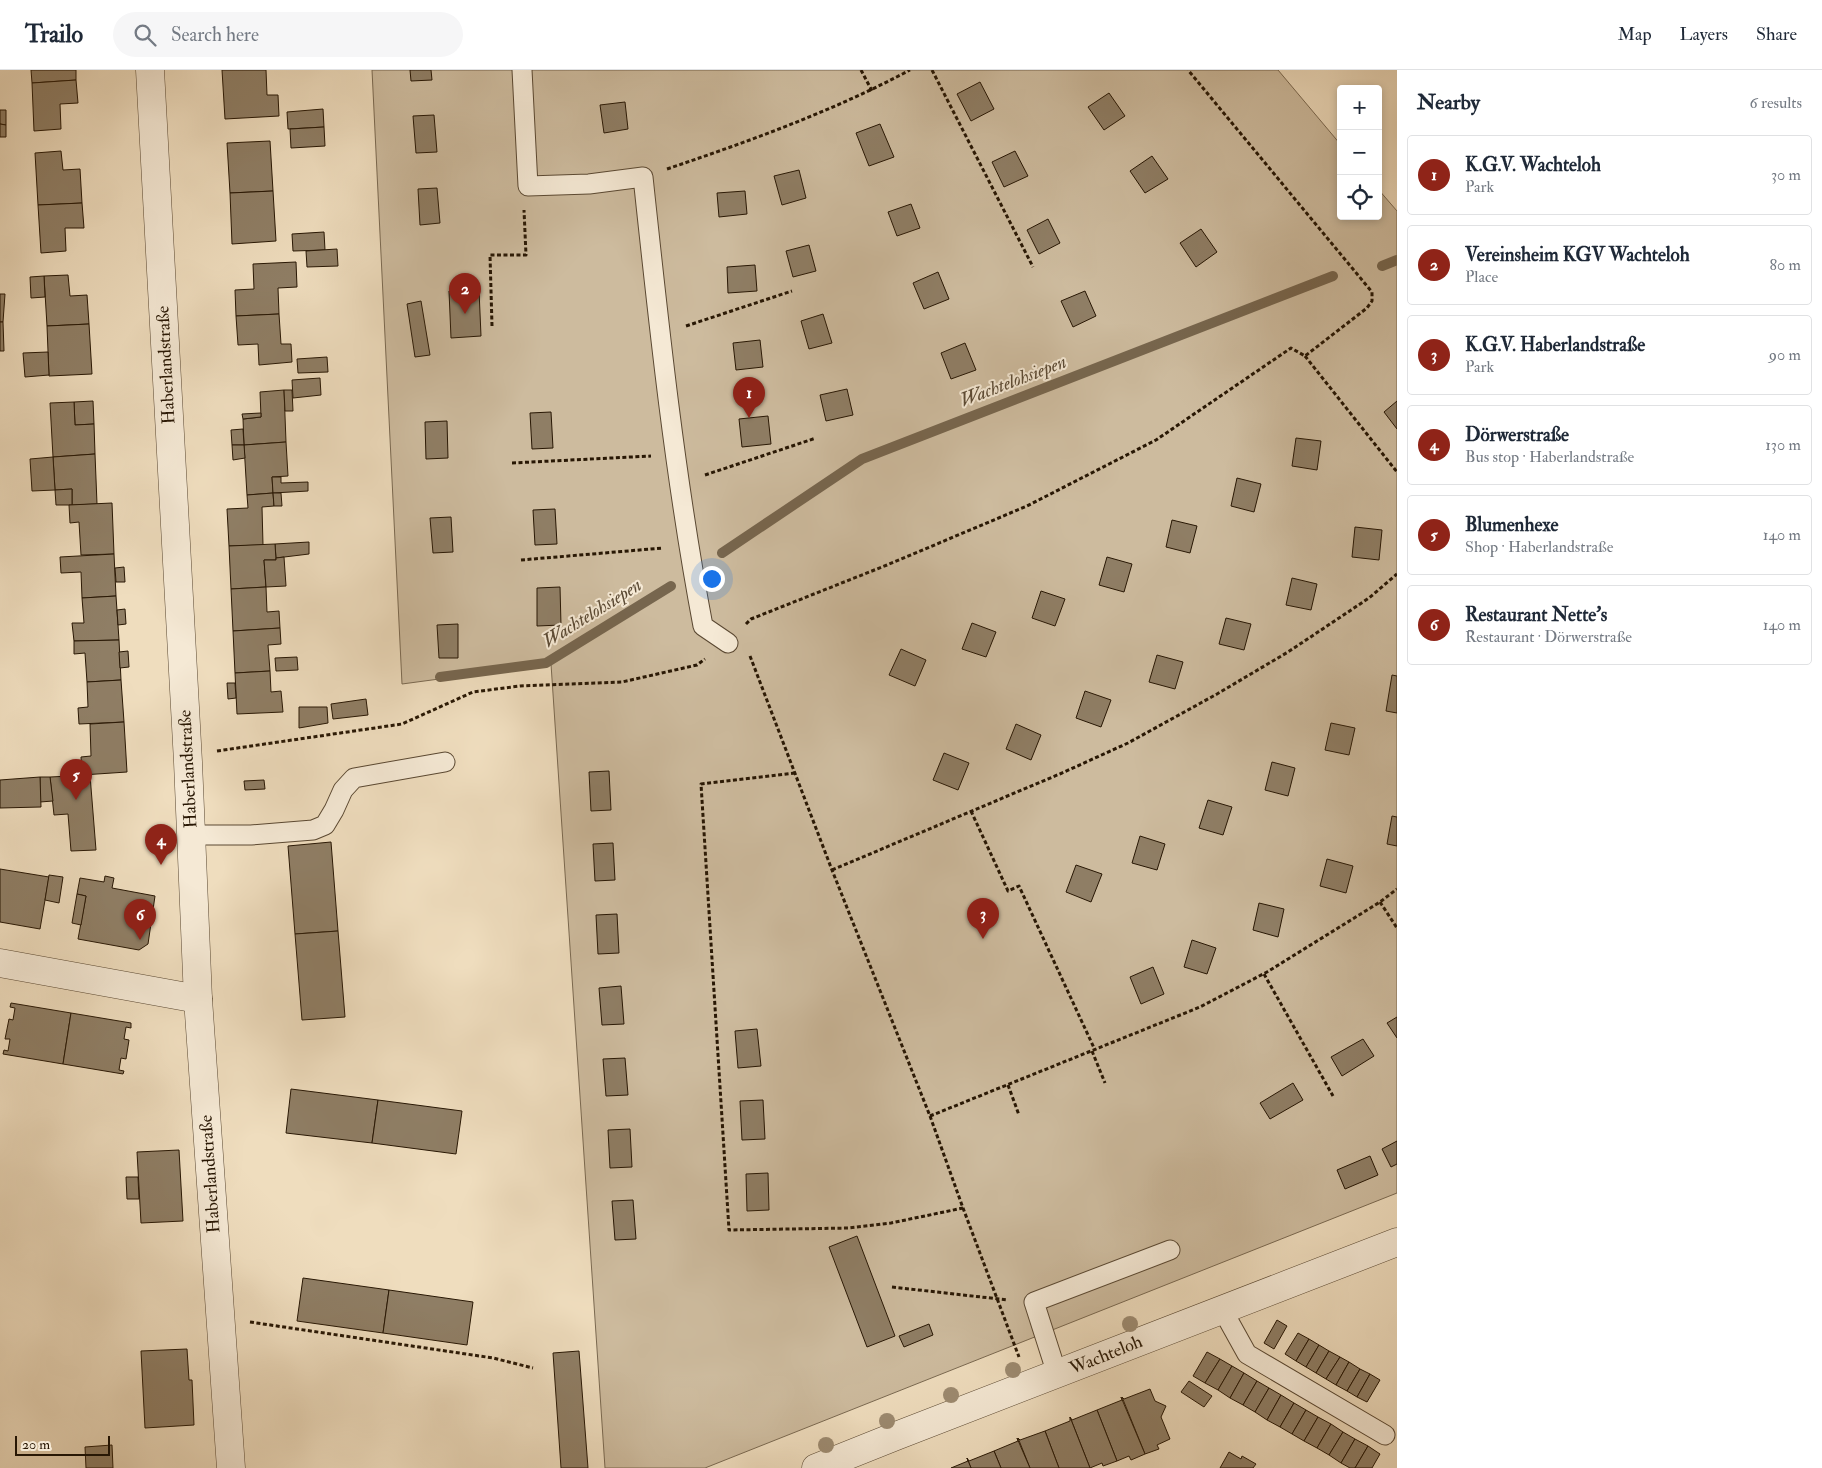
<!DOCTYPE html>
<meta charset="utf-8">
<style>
body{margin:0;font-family:"IM FELL Double Pica",serif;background:#f6f6f7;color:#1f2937}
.controls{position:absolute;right:15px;top:15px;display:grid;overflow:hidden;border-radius:5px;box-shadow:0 2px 8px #0003}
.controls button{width:45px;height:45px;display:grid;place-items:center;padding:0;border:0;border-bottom:1px solid #e0e1e3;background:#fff;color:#1f2937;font:25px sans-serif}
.scale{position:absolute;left:15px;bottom:12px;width:95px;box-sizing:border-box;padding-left:5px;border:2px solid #281704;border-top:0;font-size:14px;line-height:18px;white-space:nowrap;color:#281704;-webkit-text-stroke:4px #f5e9d5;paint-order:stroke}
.you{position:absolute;left:711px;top:508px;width:18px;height:18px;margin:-12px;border:4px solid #fff;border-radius:50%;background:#1a73e8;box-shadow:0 0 0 8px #1a73e833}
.badge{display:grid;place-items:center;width:32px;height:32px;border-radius:50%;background:#8f2418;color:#fff;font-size:16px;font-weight:700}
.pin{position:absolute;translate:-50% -41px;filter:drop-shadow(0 1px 2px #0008)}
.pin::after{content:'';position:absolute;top:26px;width:18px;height:15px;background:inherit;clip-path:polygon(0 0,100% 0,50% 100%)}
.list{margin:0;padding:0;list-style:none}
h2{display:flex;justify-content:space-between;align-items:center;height:65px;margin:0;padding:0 20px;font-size:21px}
h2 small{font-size:16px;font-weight:400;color:#747a83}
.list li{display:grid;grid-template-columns:32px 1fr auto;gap:15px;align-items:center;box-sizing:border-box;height:80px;margin:0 10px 10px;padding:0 10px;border:1px solid #e0e1e3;border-radius:5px}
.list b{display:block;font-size:19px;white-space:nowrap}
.list p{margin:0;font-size:16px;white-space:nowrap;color:#747a83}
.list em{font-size:16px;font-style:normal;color:#747a83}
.icon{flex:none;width:28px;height:28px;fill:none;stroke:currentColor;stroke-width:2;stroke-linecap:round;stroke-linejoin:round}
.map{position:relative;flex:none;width:1397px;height:1398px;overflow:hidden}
header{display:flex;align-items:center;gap:30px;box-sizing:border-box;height:70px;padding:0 25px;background:#fff;border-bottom:1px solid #e0e1e3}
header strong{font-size:24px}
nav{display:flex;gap:28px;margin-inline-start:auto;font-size:18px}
.search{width:350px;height:45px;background:#f6f6f7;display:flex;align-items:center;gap:12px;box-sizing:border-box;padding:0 18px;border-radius:28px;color:#747a83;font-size:19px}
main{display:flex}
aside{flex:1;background:#fff}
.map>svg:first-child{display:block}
.green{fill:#cdbb9e;stroke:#7a6951}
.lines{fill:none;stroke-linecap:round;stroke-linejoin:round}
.stream{stroke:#77664e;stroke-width:10}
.building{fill:#8f7e65;stroke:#281704}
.service-casing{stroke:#5a4832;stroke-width:21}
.minor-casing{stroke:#5a4832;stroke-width:29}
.tertiary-casing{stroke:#5a4832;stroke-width:29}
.path{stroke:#281704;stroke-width:3;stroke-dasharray:4 2.5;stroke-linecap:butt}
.service{stroke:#f5e9d5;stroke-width:19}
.minor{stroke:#f5e9d5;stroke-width:28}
.tertiary{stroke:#f5e9d5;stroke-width:28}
.tree{fill:#9d8b71}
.labels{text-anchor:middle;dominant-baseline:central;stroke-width:4;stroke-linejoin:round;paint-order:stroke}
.street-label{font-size:18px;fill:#281704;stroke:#f5e9d5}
.water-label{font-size:19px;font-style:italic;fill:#5c4b35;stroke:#f5e9d5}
</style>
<header>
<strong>Trailo</strong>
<div class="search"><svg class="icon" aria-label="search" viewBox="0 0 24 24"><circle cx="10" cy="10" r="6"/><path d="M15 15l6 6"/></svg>Search here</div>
<nav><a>Map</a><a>Layers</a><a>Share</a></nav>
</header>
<main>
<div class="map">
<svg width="1397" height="1398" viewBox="0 0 1397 1398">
<rect width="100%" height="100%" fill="#efddbe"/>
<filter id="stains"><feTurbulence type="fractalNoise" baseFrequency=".004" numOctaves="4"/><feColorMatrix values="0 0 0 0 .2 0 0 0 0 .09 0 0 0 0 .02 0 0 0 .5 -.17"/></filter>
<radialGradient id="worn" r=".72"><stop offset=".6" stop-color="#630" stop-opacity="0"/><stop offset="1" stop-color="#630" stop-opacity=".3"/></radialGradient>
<!-- green -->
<polygon class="green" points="372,0 1278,0 1341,75 1341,146 1378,146 1378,119 1397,141 1397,1123 705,1398 605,1398 551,594 402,614"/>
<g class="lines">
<!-- stream -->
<g class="stream">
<polyline points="1382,196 1397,190"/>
<polyline points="722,483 862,389 1333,206"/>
<polyline points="440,607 546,593 671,516"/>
</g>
</g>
<!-- building -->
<g class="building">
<polygon points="31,0 76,0 76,10 32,13"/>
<polygon points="222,0 266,0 267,25 278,25 279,46 225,49"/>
<polygon points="410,0 431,0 432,10 411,11"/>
<polygon points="76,10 78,33 60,34 61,59 34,61 32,13"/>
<polygon points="980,12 994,39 971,51 957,24"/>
<polygon points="1109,23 1125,46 1104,60 1088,37"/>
<polygon points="625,32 628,59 604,63 600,35"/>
<polygon points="323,39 324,57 288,59 287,42"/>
<polygon points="0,40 6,40 6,55 0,54"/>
<polygon points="434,45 437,82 416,83 413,46"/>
<polygon points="0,54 6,55 6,67 0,67"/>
<polygon points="880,54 894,87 869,96 856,63"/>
<polygon points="324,57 325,76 291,78 290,59"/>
<polygon points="270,71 273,121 230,123 227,73"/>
<polygon points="61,81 63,100 80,99 82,133 38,135 35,83"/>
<polygon points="1015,81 1028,106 1004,117 992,92"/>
<polygon points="1152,86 1168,109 1145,123 1130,101"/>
<polygon points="799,100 806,128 782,135 774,106"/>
<polygon points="437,118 440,153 420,155 418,119"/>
<polygon points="273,121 276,171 232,174 230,123"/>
<polygon points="745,121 747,144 719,147 717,123"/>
<polygon points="82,133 84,158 65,158 66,181 41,183 38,135"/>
<polygon points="911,134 920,158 897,166 888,142"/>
<polygon points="1048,149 1060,173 1039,184 1027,160"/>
<polygon points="1201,159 1217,182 1196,197 1180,173"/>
<polygon points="324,162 325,180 293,181 292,164"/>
<polygon points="809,175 816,201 793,207 786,181"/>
<polygon points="337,179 338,196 307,197 306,181"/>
<polygon points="296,192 297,217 278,218 279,244 236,246 235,220 254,219 253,194"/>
<polygon points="755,195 757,221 728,223 727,197"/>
<polygon points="938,202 949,229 924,239 913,213"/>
<polygon points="68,205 70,226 87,225 89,254 47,256 44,206"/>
<polygon points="44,206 45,227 31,228 30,207"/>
<polygon points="479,220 481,266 451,268 449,221"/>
<polygon points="1085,221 1096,246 1073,257 1061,231"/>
<polygon points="0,224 5,224 3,252 0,252"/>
<polygon points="421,231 430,285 415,287 407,234"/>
<polygon points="279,244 281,274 291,274 292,292 259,295 258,274 238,275 236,246"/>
<polygon points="823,244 832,273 809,279 801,251"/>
<polygon points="0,252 3,252 4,281 0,281"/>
<polygon points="89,254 92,304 49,306 47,256"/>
<polygon points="760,270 763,297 736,300 733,273"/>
<polygon points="965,273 976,300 951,309 941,283"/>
<polygon points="48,282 49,305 25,307 23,283"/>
<polygon points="327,287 328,302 298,303 297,289"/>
<polygon points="320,308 321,325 293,328 292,310"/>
<polygon points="847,319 853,345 826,351 820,325"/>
<polygon points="284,320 286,372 244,375 243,349 261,347 260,322"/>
<polygon points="284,320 292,320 293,341 285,341"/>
<polygon points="93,331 94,354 75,355 74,332"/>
<polygon points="1397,331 1397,359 1384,342"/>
<polygon points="74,332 75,355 94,354 95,384 53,387 50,333"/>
<polygon points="551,342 553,378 532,379 530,343"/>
<polygon points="261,343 261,347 243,349 242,344"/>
<polygon points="768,346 771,374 742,377 739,349"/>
<polygon points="447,351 448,388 426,389 425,352"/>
<polygon points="243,359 244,375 232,375 231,360"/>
<polygon points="1296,368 1321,371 1317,400 1292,396"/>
<polygon points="286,372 288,406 272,407 273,423 247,425 244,375"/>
<polygon points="232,375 244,375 245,388 233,390"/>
<polygon points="95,384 97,434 72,435 72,419 55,420 53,387"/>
<polygon points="53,387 55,420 32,421 30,389"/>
<polygon points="272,407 281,407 281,413 308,412 308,421 273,423"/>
<polygon points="1237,408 1261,414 1254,442 1231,436"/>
<polygon points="72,419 72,435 56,435 55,420"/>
<polygon points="273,423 274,436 262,437 263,475 229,476 227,439 248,438 247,425"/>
<polygon points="273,423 281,423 282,436 274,436"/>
<polygon points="112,433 114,484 81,485 79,452 70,453 69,435"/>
<polygon points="555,439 557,474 535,475 533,440"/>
<polygon points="451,447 453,482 433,483 430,448"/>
<polygon points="1172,450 1197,456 1190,483 1166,477"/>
<polygon points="1355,457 1382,460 1379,490 1352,487"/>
<polygon points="309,472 309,484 276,488 275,474"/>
<polygon points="275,474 276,490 264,490 266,517 231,519 229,476"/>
<polygon points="114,484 116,526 82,528 81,502 61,503 60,487"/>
<polygon points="284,487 286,516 266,517 264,490 276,490 276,488"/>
<polygon points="1107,487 1132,494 1124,522 1099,515"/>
<polygon points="124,497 125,512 116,512 115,498"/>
<polygon points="1292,508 1317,514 1311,540 1286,535"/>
<polygon points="266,517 267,542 279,541 280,558 233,561 231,519"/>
<polygon points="560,517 561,555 537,556 537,518"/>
<polygon points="1041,521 1065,529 1055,556 1032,548"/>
<polygon points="116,526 119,570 74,571 72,553 84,553 82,528"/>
<polygon points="125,539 126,554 118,555 117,540"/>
<polygon points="1226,548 1251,554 1244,580 1219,574"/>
<polygon points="972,553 996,562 986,587 962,579"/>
<polygon points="458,554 458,588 439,588 437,555"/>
<polygon points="280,558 281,574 268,575 270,601 235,603 233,561"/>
<polygon points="119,570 121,610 87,612 85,583 74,584 74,571"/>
<polygon points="901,579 926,590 915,616 889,605"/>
<polygon points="128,581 129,597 120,598 119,582"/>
<polygon points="1157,585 1183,592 1175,619 1149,612"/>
<polygon points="297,587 298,600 276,601 275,588"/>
<polygon points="270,601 271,622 281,621 283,642 237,644 235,603"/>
<polygon points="1392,605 1397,606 1397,643 1386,641"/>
<polygon points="121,610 124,652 79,654 78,638 88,637 87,612"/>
<polygon points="227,613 235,613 236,628 228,629"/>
<polygon points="1085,621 1111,630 1101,657 1076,648"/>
<polygon points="366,629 368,645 333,649 331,634"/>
<polygon points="299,637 327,637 328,653 299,658"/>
<polygon points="124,652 127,702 82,705 81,687 91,686 90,654"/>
<polygon points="1331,653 1355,658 1349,685 1325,680"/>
<polygon points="1016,654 1041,665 1031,690 1006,679"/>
<polygon points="944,683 969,693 958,720 933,710"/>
<polygon points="1272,692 1295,698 1288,726 1265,720"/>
<polygon points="609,701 611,740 591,741 589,702"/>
<polygon points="90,705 96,780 71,781 68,744 54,745 50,707"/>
<polygon points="40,707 50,707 53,731 40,732"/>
<polygon points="40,707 41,737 0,738 0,710"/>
<polygon points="264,710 265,719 245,720 244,711"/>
<polygon points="1208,730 1232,737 1223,765 1199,758"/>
<polygon points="1392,746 1397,747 1397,776 1387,774"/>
<polygon points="1140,766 1165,774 1157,800 1132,793"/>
<polygon points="331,772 338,861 295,864 288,776"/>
<polygon points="613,773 615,810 595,811 593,774"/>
<polygon points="1327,789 1353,796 1346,823 1320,816"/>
<polygon points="1076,795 1102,804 1091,832 1066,822"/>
<polygon points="0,799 49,807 40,859 0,852"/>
<polygon points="49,805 63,807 59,833 45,830"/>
<polygon points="105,806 114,808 112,818 155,826 148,874 139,880 78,869 86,826 77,824 80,808 104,812"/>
<polygon points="77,824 86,826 81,855 72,853"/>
<polygon points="1259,833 1284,839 1278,867 1253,860"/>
<polygon points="617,844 619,883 598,884 596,845"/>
<polygon points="338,861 345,947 302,950 295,864"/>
<polygon points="1192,870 1216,878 1207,904 1184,897"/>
<polygon points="1153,897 1164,924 1141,934 1130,907"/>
<polygon points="621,916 624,954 602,955 599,918"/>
<polygon points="11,933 71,943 63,994 3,984 4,980 8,981 10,969 5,969 9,949 13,950 15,938 10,937"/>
<polygon points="71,943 131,953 131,958 126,957 124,969 129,970 126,989 121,988 119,1000 124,1001 123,1004 63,994"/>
<polygon points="1397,947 1397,968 1387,953"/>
<polygon points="757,959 761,996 738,998 735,961"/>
<polygon points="1363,969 1374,986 1342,1006 1331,987"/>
<polygon points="625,988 628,1025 606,1026 603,989"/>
<polygon points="1293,1013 1303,1030 1270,1049 1260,1033"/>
<polygon points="291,1019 378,1030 372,1073 286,1063"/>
<polygon points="378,1030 462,1041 456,1084 372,1073"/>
<polygon points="763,1030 765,1069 742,1070 740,1031"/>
<polygon points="630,1059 632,1097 610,1098 608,1060"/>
<polygon points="1397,1071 1397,1094 1391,1097 1382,1079"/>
<polygon points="179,1080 183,1151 141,1153 137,1082"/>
<polygon points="1370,1086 1378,1105 1345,1119 1337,1100"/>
<polygon points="768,1103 769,1140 747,1141 746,1104"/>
<polygon points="126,1107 138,1107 139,1129 127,1129"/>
<polygon points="633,1130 636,1169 615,1170 612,1131"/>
<polygon points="857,1166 895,1266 867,1277 829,1177"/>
<polygon points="303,1208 389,1220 383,1263 297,1251"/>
<polygon points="389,1220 473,1232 467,1275 383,1263"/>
<polygon points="1277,1250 1287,1256 1274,1279 1264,1273"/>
<polygon points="929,1254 933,1265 904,1277 899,1266"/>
<polygon points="1298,1263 1309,1269 1296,1291 1285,1284"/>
<polygon points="1309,1269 1319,1275 1306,1297 1296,1291"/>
<polygon points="1319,1275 1329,1281 1316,1303 1306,1297"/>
<polygon points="187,1279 189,1310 192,1310 194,1355 145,1358 141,1281"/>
<polygon points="579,1281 588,1398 561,1398 553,1283"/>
<polygon points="1329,1281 1340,1287 1326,1309 1316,1303"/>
<polygon points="1207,1282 1220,1289 1205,1313 1193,1306"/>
<polygon points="1340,1287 1349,1292 1336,1315 1326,1309"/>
<polygon points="1220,1289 1232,1296 1218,1320 1205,1313"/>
<polygon points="1349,1292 1360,1299 1347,1321 1336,1315"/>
<polygon points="1232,1296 1244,1303 1230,1328 1218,1320"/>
<polygon points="1360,1299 1370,1304 1357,1327 1347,1321"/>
<polygon points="1244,1303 1257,1311 1243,1335 1230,1328"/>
<polygon points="1370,1304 1380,1310 1367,1332 1357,1327"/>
<polygon points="1189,1311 1212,1326 1204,1337 1181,1322"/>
<polygon points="1257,1311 1269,1318 1255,1342 1243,1335"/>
<polygon points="1269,1318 1281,1325 1267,1350 1255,1342"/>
<polygon points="1150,1319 1155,1331 1166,1336 1161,1347 1170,1369 1157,1375 1159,1379 1145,1384 1122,1327 1124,1329"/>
<polygon points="1281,1325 1294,1333 1280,1357 1267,1350"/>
<polygon points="1121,1327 1145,1384 1131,1390 1129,1386 1117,1391 1097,1340 1122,1330"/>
<polygon points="1294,1333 1306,1340 1292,1364 1280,1357"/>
<polygon points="1097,1340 1117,1391 1103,1396 1102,1393 1090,1398 1070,1347 1072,1350"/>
<polygon points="1306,1340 1318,1347 1304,1371 1292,1364"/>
<polygon points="1070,1347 1090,1398 1059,1398 1045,1361 1070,1351"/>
<polygon points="1318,1347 1331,1354 1317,1378 1304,1371"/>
<polygon points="1331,1354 1343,1362 1329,1385 1317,1378"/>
<polygon points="1045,1361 1059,1398 1030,1398 1018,1368 1020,1370"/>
<polygon points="1343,1362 1355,1369 1341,1393 1329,1385"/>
<polygon points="1017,1368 1030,1398 1001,1398 994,1381 1018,1371"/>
<polygon points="1355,1369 1368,1376 1355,1398 1350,1398 1341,1393"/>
<polygon points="112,1375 113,1398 86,1398 85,1377"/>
<polygon points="1368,1376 1380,1384 1372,1398 1355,1398"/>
<polygon points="994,1381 1001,1398 971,1398 967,1388 969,1391"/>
<polygon points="1229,1382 1241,1389 1242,1386 1256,1394 1253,1398 1220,1398"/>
<polygon points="967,1388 971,1398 951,1398 968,1391"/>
</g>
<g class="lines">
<!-- service casing -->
<g class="service-casing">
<g id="service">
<path d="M522,0L528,116L589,114L643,107C659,257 675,408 703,556L728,573"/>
<polyline points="191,765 251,765 313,760 325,755 334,740 343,720 354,708 445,692"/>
<polyline points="1222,1239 1247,1284 1385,1365"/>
<polyline points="1057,1304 1034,1232 1170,1180"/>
</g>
</g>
<!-- minor casing -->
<g class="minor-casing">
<g id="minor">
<polyline points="0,893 198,929"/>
<polyline points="816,1398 896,1366 1397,1172"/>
</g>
</g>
<!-- tertiary casing -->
<g class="tertiary-casing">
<polyline id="tertiary" points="150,0 188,692 198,929 231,1398"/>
</g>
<!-- path -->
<g class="path">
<polyline points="861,0 872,21"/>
<polyline points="932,0 1033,197"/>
<path d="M667,99C750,71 833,41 910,0"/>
<polyline points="492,256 490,185 526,185 524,140"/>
<polyline points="686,256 792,221"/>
<polyline points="1305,286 1397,402"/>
<polyline points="512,393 651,386"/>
<polyline points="705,405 816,368"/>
<polyline points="521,490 663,478"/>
<polyline points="746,554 751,549 887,495 1027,436 1156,370 1291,278 1305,286 1367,238 1372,231 1372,222 1188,0"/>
<polyline points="750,586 832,800 930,1046 963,1138 1019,1287"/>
<polyline points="217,681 402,654 473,622 520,616 622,612 697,595 705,589"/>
<polyline points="795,703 701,714 729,1160 849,1158 891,1153 963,1138"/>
<polyline points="971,741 1008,821 1019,816 1095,980"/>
<polyline points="832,800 1062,703 1128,673 1217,624 1288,582 1369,528 1397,504"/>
<polyline points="1380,832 1397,858"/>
<polyline points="1264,904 1333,1026"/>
<polyline points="1092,981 1105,1013"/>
<polyline points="1008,1015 1019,1045"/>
<polyline points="930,1046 1200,937 1267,902 1380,832 1397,819"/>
<polyline points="892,1217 1008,1230"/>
<polyline points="250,1252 493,1288 533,1298"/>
</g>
<!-- service -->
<use href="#service" class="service"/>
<!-- minor -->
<use href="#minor" class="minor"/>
<!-- tertiary -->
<use href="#tertiary" class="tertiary"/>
</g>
<!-- trees -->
<g class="tree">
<circle cx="1130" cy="1254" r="8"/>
<circle cx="1013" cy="1300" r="8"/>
<circle cx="951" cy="1325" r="8"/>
<circle cx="887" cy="1351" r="8"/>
<circle cx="826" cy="1375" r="8"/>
</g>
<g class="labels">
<!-- street labels -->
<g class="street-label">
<text transform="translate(166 295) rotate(-93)">Haberlandstraße</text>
<text transform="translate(188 699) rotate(-93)">Haberlandstraße</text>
<text transform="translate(210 1104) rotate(-94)">Haberlandstraße</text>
<text transform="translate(1106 1285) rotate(-22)">Wachteloh</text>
</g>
<!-- water labels -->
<g class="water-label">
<text transform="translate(1013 311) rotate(-21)">Wachtelohsiepen</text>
<text transform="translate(592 543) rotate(-32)">Wachtelohsiepen</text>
</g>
</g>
<rect width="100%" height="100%" filter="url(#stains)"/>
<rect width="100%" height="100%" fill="url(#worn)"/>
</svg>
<div class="controls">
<button>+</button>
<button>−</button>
<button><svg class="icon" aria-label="locate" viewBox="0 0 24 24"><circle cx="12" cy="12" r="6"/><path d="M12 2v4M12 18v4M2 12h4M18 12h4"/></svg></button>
</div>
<div class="scale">20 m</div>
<div class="you"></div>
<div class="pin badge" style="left:749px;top:348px">1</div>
<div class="pin badge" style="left:465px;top:244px">2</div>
<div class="pin badge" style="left:983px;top:869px">3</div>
<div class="pin badge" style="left:161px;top:795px">4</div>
<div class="pin badge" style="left:76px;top:730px">5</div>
<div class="pin badge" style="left:140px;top:870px">6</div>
</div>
<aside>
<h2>Nearby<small>6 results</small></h2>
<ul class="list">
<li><span class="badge">1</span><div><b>K.G.V. Wachteloh</b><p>Park</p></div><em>30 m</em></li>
<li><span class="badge">2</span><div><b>Vereinsheim KGV Wachteloh</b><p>Place</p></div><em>80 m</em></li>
<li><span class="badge">3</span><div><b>K.G.V. Haberlandstraße</b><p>Park</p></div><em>90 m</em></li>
<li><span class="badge">4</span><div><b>Dörwerstraße</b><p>Bus stop · Haberlandstraße</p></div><em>130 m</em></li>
<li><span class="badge">5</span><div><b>Blumenhexe</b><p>Shop · Haberlandstraße</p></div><em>140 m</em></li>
<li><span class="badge">6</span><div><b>Restaurant Nette's</b><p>Restaurant · Dörwerstraße</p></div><em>140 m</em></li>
</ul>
</aside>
</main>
